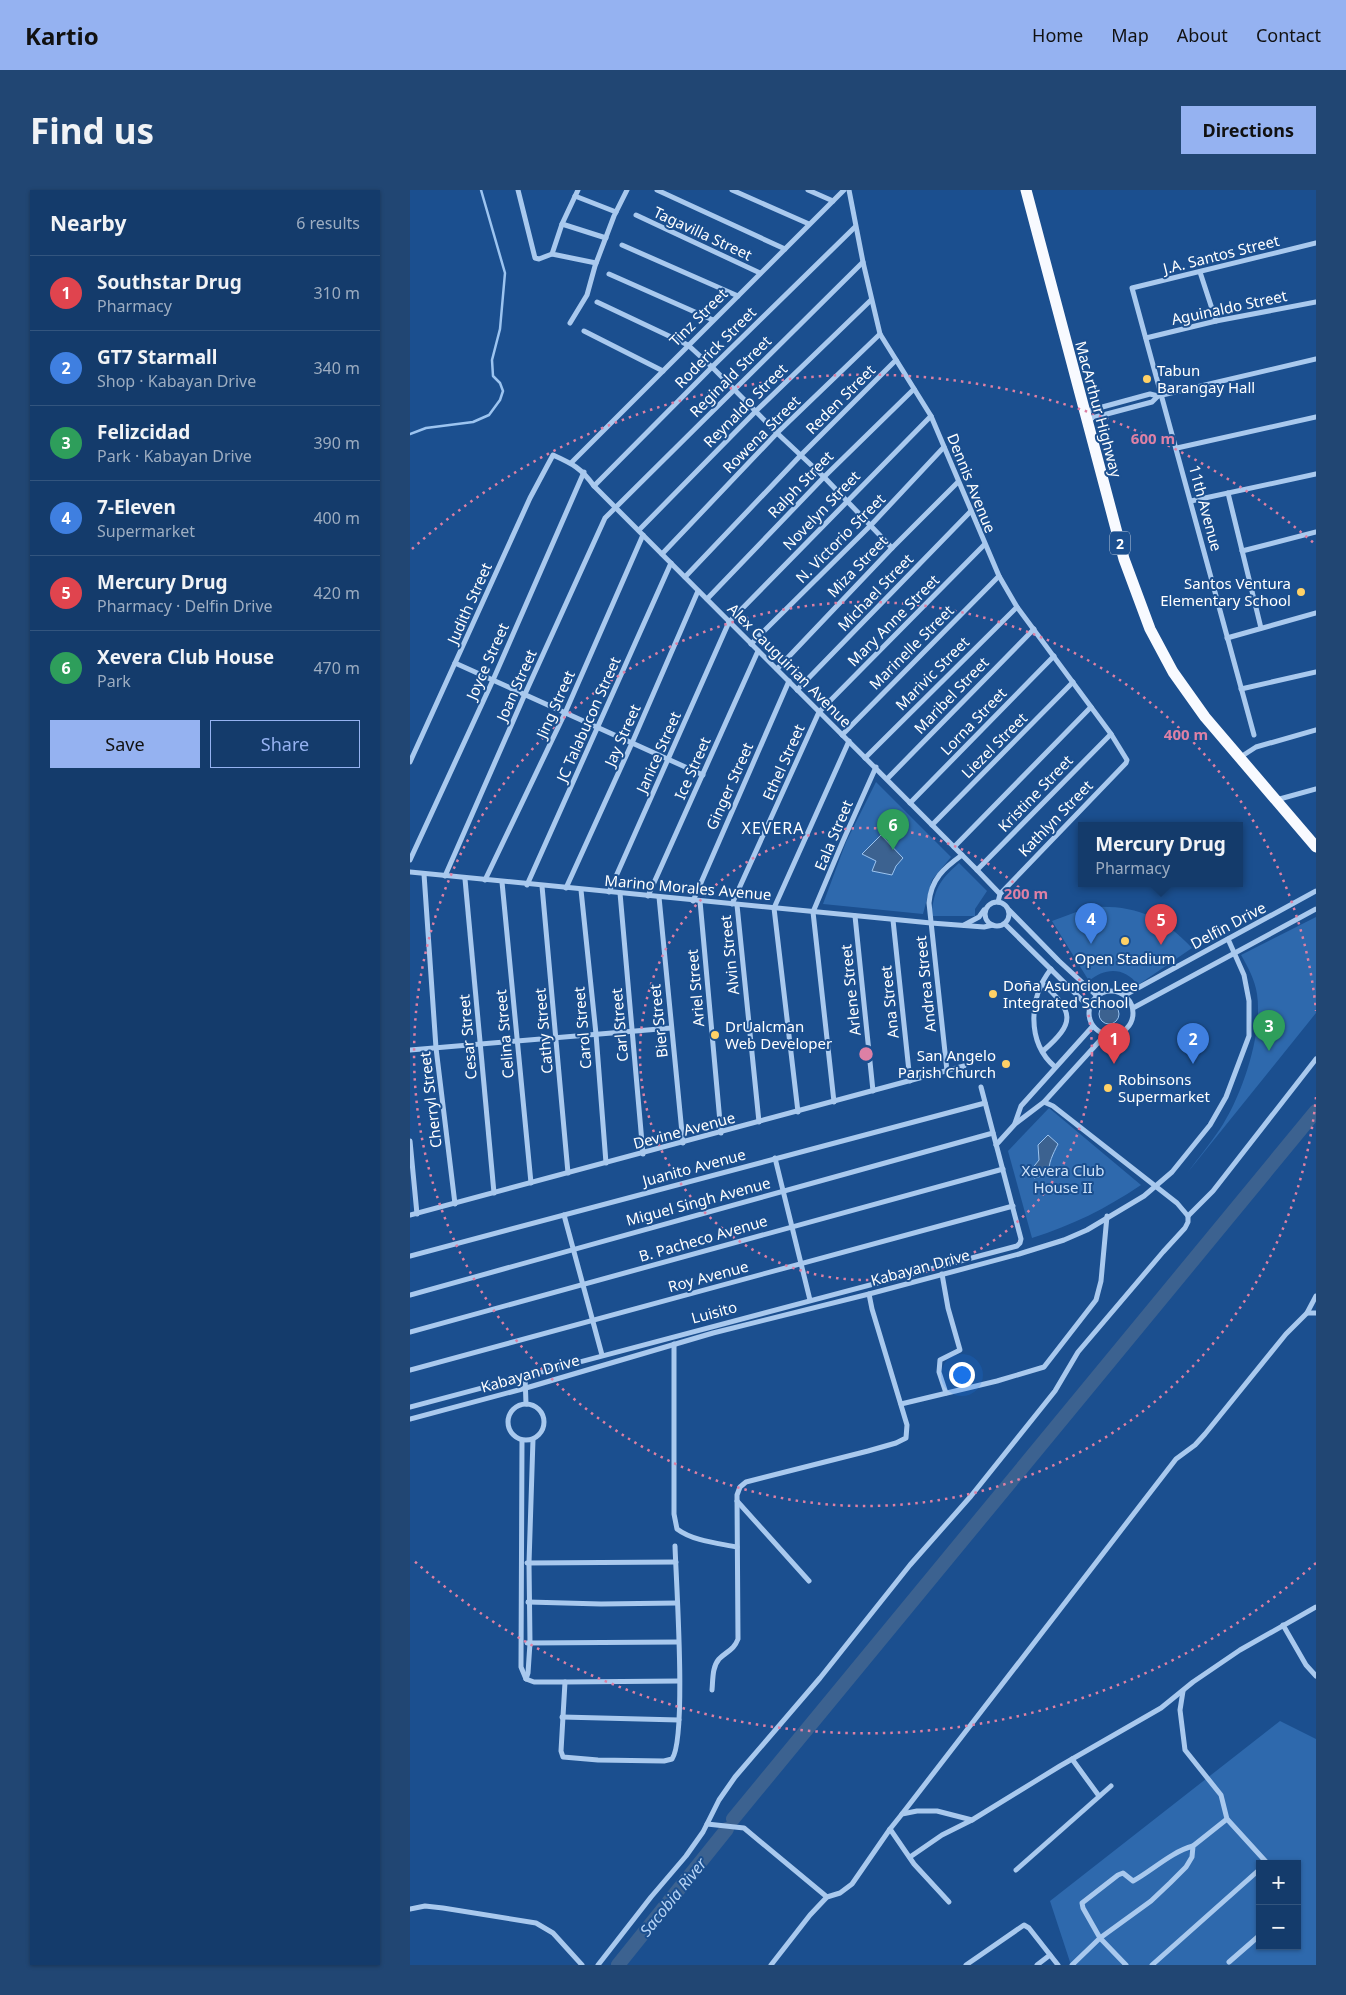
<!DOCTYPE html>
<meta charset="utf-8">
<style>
body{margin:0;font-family:"Noto Sans",sans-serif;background:#214673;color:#f1f3f6}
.controls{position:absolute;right:15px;bottom:15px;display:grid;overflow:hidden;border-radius:0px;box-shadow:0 1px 4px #0004}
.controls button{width:45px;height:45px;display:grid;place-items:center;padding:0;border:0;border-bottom:1px solid #33557e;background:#143b6b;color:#f1f3f6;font:25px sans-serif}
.you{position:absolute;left:551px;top:1184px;width:18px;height:18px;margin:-12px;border:4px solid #fff;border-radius:50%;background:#1a73e8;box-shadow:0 0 0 8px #1a73e833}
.badge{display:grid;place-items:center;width:32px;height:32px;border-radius:50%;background:#95b2f1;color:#fff;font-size:16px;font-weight:700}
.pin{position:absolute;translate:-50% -41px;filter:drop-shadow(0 1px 2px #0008)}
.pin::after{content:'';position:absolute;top:26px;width:18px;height:15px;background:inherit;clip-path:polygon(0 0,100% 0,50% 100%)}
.popup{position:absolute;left:668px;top:632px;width:165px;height:65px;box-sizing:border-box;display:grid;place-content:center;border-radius:0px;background:#143b6b;filter:drop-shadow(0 1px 4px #0005);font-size:16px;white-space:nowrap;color:#9dadc1}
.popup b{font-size:19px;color:#f1f3f6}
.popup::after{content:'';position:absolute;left:50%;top:100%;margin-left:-10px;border:10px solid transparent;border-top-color:#143b6b}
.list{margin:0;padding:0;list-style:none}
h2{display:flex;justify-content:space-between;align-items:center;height:65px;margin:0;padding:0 20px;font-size:21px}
h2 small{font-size:16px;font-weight:400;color:#9dadc1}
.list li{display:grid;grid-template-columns:32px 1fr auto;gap:15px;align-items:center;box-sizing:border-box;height:75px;padding:0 20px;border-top:1px solid #33557e}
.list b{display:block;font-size:19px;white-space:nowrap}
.list p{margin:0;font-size:16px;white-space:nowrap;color:#9dadc1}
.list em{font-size:16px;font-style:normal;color:#9dadc1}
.actions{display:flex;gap:10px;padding:15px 20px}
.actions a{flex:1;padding:11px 0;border:1px solid #95b2f1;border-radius:0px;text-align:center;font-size:18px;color:#95b2f1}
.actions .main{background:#95b2f1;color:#111}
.map{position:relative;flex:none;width:906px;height:1775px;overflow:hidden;border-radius:0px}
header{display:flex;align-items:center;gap:30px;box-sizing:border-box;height:70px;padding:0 25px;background:#95b2f1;color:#111}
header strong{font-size:24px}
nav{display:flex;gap:28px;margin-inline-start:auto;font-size:18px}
.intro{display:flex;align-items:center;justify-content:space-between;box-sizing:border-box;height:120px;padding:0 30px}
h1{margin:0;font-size:35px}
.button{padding:12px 22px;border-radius:0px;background:#95b2f1;color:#111;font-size:18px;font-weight:700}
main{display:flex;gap:30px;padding:0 30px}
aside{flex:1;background:#143b6b;border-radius:0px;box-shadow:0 1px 4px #0004}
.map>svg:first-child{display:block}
.green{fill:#2e69ad;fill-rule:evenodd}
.water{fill:#3c6290;stroke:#9cc4f0}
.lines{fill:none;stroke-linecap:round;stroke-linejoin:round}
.stream{stroke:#9cc4f0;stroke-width:2.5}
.river{stroke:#3c6290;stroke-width:14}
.minor{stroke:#a9c9ee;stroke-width:5}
.trunk{stroke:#f8faff;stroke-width:11}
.ring{fill:none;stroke:#dd80a5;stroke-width:2.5;stroke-dasharray:2.5 5}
.poi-dot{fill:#ffd166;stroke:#1b4f8f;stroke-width:2}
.labels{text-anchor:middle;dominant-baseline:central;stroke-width:4;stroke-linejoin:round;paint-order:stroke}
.shield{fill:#1b4f8f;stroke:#bbcadd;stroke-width:1}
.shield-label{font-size:14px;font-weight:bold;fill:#fff}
.street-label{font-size:15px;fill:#fff;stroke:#1b4f8f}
.poi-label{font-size:15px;fill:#fff;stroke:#1b4f8f;text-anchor:start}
.park-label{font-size:15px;fill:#cfe3fa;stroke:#1b4f8f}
.neighbourhood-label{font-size:16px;letter-spacing:1px;fill:#fff;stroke:#1b4f8f}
.water-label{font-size:16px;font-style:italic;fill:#b5d3f5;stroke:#1b4f8f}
.centre{fill:#dd80a5;stroke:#1b4f8f;stroke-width:2.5}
.ring-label{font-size:15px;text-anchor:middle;font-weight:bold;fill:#dd80a5;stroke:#1b4f8f;stroke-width:4;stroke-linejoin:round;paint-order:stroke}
</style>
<header>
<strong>Kartio</strong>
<nav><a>Home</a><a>Map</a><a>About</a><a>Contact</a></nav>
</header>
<div class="intro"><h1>Find us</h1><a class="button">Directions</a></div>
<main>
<aside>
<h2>Nearby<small>6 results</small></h2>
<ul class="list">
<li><span class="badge" style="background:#e0444e">1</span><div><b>Southstar Drug</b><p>Pharmacy</p></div><em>310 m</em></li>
<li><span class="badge" style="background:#3f7fe0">2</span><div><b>GT7 Starmall</b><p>Shop · Kabayan Drive</p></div><em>340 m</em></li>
<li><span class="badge" style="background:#2e9e5b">3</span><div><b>Felizcidad</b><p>Park · Kabayan Drive</p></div><em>390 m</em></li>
<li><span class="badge" style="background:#3f7fe0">4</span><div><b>7-Eleven</b><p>Supermarket</p></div><em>400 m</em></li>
<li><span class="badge" style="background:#e0444e">5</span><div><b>Mercury Drug</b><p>Pharmacy · Delfin Drive</p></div><em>420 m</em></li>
<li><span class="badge" style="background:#2e9e5b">6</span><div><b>Xevera Club House</b><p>Park</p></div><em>470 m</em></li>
</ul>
<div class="actions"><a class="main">Save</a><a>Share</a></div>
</aside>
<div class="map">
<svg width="906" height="1775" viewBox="0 0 906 1775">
<rect width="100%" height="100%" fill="#1b4f8f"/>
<!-- green -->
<g class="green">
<polygon points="466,592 541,667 522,690 513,724 413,714 436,652"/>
<path d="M549,673L577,701L565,719V726H521C525,698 528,692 549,673Z"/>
<path d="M683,717C726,715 753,727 782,758L728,795C715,777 695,777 679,791L642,731L669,721Z"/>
<path d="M906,727V823L778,982C788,968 800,954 810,939C832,906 853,844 847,804C845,790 838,777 831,765Z"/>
<path d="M639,918L731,995C695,1019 663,1035 622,1048L598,961Z"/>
<path d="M870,1531L906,1549V1775H661L640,1711ZM850,1674H887V1756H850Z"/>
</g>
<!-- water -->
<g class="water">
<polygon points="471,645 493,668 486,676 482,685 462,681 466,671 452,664"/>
<circle cx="699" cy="824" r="10"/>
<path d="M638,945L648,954C643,964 638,973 639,984L624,988L621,980L629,970L628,955Z"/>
</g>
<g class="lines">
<!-- stream -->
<polyline class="stream" points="0,244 16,238 63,232 79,225 90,210 93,201 90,193 83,186 82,170 90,139 95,83 71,0"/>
<!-- river -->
<g class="river">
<polyline points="323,1629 906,921"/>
<polyline points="208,1775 317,1639"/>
</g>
<!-- minor -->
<g class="minor">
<polyline points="108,0 125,68 129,69 142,64"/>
<polyline points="168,0 152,34 142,64 186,73"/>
<polyline points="247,0 375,59"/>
<polyline points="322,0 399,34"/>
<polyline points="398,0 423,11"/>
<polyline points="439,0 453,72 470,144 521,226 589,386 607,417 701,544 717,570 716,573 590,704"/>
<polyline points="165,6 206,22"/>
<polyline points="226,25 350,83"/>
<polyline points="152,34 196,48"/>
<polyline points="212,55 328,106"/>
<polyline points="790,82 806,131"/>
<polyline points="199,84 303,130"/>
<polyline points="187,112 278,155 302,177 367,243 414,287 482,358"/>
<polyline points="160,133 177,105 185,76 204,26 217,0"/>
<polyline points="174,141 253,181"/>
<polyline points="736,148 806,131 906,112"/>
<polyline points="674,222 740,204 748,206 906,169"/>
<polyline points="678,229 742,212 748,206"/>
<polyline points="767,258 906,227"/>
<polyline points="161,273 434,0"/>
<polyline points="184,296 302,177 445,37"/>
<polyline points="818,303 851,438"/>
<polyline points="781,311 906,284"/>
<polyline points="229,340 346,221 461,110"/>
<polyline points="832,361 906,342"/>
<polyline points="252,364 367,243 470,144"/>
<polyline points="275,387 391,265 486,170"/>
<polyline points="297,409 414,287 504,199"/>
<polyline points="817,448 906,423"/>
<polyline points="341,454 461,335 534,257"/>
<polyline points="45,473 293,585"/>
<polyline points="367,479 482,358 548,292"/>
<polyline points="831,499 906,482"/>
<polyline points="387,500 560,322"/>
<polyline points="432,545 589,386"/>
<polyline points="844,545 722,98 906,53"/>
<polyline points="455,568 607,417"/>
<polyline points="829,568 846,557 906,540"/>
<path d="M0,572L120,308L143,265C163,274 171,278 184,296L567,680L590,704L588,712"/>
<polyline points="477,589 624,439"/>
<polyline points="866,610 906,599"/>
<polyline points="500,613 644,466"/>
<polyline points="522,635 663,492"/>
<polyline points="544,657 681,517"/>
<polyline points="0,670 83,490 174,282"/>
<polyline points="567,680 701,544"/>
<polyline points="0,682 521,733 574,737 583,735"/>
<polyline points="14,684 26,858 45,1014"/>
<polyline points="35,686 115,504 195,328 453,72"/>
<polyline points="55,689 84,1003"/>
<polyline points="75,690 155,523 233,345"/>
<polyline points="92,692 121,993"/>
<polyline points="117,695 261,373"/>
<polyline points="132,696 158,983"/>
<polyline points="156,698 222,553 288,401"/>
<polyline points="171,700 186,844 196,973"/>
<polyline points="199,702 319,432 521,226"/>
<polyline points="210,703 233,964"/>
<polyline points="238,706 348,461"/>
<polyline points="249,707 273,953"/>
<polyline points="283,711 379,491"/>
<polyline points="290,711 311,943"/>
<circle cx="587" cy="724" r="12"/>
<polyline points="322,714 409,522 574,355"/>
<polyline points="327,715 349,932"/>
<polyline points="599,720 649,771 687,806"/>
<polyline points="445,726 463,901"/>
<polyline points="483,730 500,891"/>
<polyline points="595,734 679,817"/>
<polyline points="554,735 569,727 574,720"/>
<path d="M641,779C619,807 616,852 645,877"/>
<path d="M632,793C664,822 666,832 633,861"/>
<circle cx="701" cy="823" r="22"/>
<polyline points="715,805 906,701"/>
<polyline points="723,818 906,719"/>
<polyline points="0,860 261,838"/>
<path d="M537,881L519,713C521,689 534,678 552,665"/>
<polyline points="424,912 403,722 433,651 466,577"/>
<polyline points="388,922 364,718 439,551"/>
<polyline points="605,933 611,916 683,836"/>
<polyline points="0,951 7,1024"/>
<polyline points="586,955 605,934 634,912 695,845"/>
<polyline points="365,968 400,1110"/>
<polyline points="0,1025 554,876"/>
<polyline points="154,1025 192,1165"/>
<polyline points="778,1026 803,1001 906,869"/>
<polyline points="0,1066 575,913"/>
<polyline points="532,1084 538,1118 550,1160 530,1170 529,1182 536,1203"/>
<polyline points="0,1105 583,943"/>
<polyline points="897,1123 906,1123"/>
<polyline points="0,1142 593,979"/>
<path d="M264,1154V1324L267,1339C283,1351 307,1353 327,1357"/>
<polyline points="0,1180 603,1016"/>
<polyline points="115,1186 116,1214"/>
<circle cx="116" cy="1232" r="18"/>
<polyline points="491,1214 587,1191 634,1177 686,1110 691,1091 697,1026"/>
<polyline points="0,1217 607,1056 610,1053 611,1049 571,897"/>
<polyline points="0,1229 116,1198 303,1143 459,1104 609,1064 654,1050 677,1040 734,1006 762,982 800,935 816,907 839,846 839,811 834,785 818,749"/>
<polyline points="112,1250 111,1477 116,1489 124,1492 155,1492 269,1491"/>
<polyline points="327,1311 399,1391"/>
<polyline points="117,1373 266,1372"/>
<polyline points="118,1412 191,1414 267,1413"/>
<polyline points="873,1435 896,1475 906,1486"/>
<polyline points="117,1453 268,1452"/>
<polyline points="116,1489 118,1483 120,1453 119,1373 123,1249"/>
<path d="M155,1492L151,1561L153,1567L188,1570L254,1571L262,1569C277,1548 266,1390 265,1356"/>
<path d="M302,1500C303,1490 302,1477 309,1469C317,1461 324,1460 328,1449L327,1305L330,1297L336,1292L458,1261L486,1253L496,1248L497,1235L462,1119L459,1104"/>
<polyline points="773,1501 770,1520 775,1560 811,1605 817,1629 858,1674"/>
<polyline points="152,1527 269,1530"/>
<polyline points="662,1569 689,1606"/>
<polyline points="492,1624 766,1269 785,1255 795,1244 876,1144 897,1123 906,1106"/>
<polyline points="297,1634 334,1638 417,1707"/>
<polyline points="480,1639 504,1674 539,1712"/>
<polyline points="500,1667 532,1645 562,1630"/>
<polyline points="606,1680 701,1596"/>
<polyline points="0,1719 15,1716 33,1718 126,1733 143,1743 172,1775"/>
<polyline points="819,1772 850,1745"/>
<polyline points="188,1775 241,1707 276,1666 293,1642 309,1610 325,1587 410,1488 500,1375 561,1306 645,1201 668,1162 753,1062 775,1038 778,1032 778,1026 767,1013 643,916 634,912"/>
<polyline points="361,1775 400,1725 417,1707 430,1703 442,1694 480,1639 492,1624 507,1621 527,1621 562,1630 650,1576 751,1518 783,1492 830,1460 906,1417"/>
<polyline points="556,1775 614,1735 619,1738 648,1775"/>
<polyline points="627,1775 640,1765"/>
<polyline points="662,1775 690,1748 741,1711 760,1693 776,1677 782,1667 783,1656 817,1629"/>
<path d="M716,1775L690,1748L673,1718L672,1713L708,1685L713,1683L723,1691C743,1680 761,1662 783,1656"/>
<polyline points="742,1775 850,1679"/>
</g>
<!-- trunk -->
<polyline class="trunk" points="616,0 714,369 740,439 763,482 795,527 906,657"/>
</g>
<!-- distance rings -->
<g class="ring">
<circle cx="456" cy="864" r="226"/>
<path d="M906 907A452 452 0 1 1 906 821"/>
<path d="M906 1373A679 679 0 0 1 2 1369M2 359A679 679 0 0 1 906 355"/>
</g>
<!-- markers -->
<g class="poi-dot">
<circle cx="737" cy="189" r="5"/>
<circle cx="891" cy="402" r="5"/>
<circle cx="715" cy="751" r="5"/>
<circle cx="583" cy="804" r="5"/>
<circle cx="305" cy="845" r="5"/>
<circle cx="596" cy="874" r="5"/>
<circle cx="698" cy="898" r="5"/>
</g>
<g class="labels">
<!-- shield labels -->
<rect class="shield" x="700" y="341.5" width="20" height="23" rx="4"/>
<g class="shield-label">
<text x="710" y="353">2</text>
</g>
<!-- street labels -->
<g class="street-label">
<text transform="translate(293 43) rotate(25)">Tagavilla Street</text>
<text transform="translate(811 64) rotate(-14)">J.A. Santos Street</text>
<text transform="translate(819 117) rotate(-12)">Aguinaldo Street</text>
<text transform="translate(288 127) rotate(-45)">Tinz Street</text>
<text transform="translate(305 157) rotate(-45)">Roderick Street</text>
<text transform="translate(320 186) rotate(-45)">Reginald Street</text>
<text transform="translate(430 209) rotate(-45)">Reden Street</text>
<text transform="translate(335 215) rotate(-45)">Reynaldo Street</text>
<text transform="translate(689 219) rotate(75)">MacArthur Highway</text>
<text transform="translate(351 244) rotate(-45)">Rowena Street</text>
<text transform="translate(562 293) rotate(68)">Dennis Avenue</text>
<text transform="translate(390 294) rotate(-46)">Ralph Street</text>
<text transform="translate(796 318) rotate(75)">11th Avenue</text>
<text transform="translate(411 320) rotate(-46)">Novelyn Street</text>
<text transform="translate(430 348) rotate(-45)">N. Victorio Street</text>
<text transform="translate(447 376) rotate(-46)">Miza Street</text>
<text transform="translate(465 402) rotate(-46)">Michael Street</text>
<text transform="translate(59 413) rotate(-66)">Judith Street</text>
<text transform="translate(483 430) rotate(-45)">Mary Anne Street</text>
<text transform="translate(501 457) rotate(-45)">Marinelle Street</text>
<text transform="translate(77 471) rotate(-66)">Joyce Street</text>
<text transform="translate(380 475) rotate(45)">Alex Cauguirian Avenue</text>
<text transform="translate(522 483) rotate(-45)">Marivic Street</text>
<text transform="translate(106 495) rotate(-66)">Joan Street</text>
<text transform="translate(541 505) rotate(-46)">Maribel Street</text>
<text transform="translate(145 514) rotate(-66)">Jing Street</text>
<text transform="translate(178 529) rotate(-66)">JC Talabucon Street</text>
<text transform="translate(563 531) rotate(-46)">Lorna Street</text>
<text transform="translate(212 545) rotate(-66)">Jay Street</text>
<text transform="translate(584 555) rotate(-45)">Liezel Street</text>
<text transform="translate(248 562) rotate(-66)">Janice Street</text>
<text transform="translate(373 572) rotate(-66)">Ethel Street</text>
<text transform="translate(282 578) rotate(-66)">Ice Street</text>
<text transform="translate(319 596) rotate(-66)">Ginger Street</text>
<text transform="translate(625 603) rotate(-46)">Kristine Street</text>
<text transform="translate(645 628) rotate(-46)">Kathlyn Street</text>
<text transform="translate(423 645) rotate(-67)">Eala Street</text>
<text transform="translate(278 697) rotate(5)">Marino Morales Avenue</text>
<text transform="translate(818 735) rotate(-28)">Delfin Drive</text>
<text transform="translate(319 765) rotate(-96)">Alvin Street</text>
<text transform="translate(515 794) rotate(-96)">Andrea Street</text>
<text transform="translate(285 798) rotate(-95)">Ariel Street</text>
<text transform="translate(440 800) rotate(-96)">Arlene Street</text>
<text transform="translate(479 812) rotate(-96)">Ana Street</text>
<text transform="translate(248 831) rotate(-96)">Bier Street</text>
<text transform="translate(209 835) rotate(-95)">Carl Street</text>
<text transform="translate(172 838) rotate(-95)">Carol Street</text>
<text transform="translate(133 841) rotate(-95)">Cathy Street</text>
<text transform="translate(94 844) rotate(-95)">Celina Street</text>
<text transform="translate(57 847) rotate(-95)">Cesar Street</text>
<text transform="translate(20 910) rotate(-97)">Cherryl Street</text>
<text transform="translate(274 940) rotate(-15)">Devine Avenue</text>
<text transform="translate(284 977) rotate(-15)">Juanito Avenue</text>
<text transform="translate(288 1011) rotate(-15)">Miguel Singh Avenue</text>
<text transform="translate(293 1048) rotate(-16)">B. Pacheco Avenue</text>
<text transform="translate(510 1077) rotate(-15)">Kabayan Drive</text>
<text transform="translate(298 1086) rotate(-15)">Roy Avenue</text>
<text transform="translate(304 1122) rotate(-15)">Luisito</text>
<text transform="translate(120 1183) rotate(-16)">Kabayan Drive</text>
</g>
<!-- poi labels -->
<g class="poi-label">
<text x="747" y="180">Tabun<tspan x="747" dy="17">Barangay Hall</tspan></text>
<text x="881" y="393" text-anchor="end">Santos Ventura<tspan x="881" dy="17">Elementary School</tspan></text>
<text x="715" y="768" text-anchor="middle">Open Stadium</text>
<text x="593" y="795">Doña Asuncion Lee<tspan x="593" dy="17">Integrated School</tspan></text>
<text x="315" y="836">DrUalcman<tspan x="315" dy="17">Web Developer</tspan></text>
<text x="586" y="865" text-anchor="end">San Angelo<tspan x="586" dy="17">Parish Church</tspan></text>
<text x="708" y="889">Robinsons<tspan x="708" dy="17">Supermarket</tspan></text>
</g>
<!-- park labels -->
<g class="park-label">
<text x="653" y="980">Xevera Club<tspan x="653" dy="17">House II</tspan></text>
</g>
<!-- neighbourhood labels -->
<g class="neighbourhood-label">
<text x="363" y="638">XEVERA</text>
</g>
<!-- water labels -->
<g class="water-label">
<text transform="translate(263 1707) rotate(-51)">Sacobia River</text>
</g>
</g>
<circle cx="456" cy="864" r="8" class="centre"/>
<g class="ring-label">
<text x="743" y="254">600 m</text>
<text x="776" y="550">400 m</text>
<text x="616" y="709">200 m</text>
</g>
</svg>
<div class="controls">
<button>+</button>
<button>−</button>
</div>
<div class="you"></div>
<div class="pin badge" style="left:704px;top:874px;background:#e0444e">1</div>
<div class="pin badge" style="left:783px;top:874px;background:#3f7fe0">2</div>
<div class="pin badge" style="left:859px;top:861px;background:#2e9e5b">3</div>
<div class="pin badge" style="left:681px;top:754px;background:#3f7fe0">4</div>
<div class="pin badge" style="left:751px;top:755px;background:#e0444e">5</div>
<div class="popup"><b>Mercury Drug</b>Pharmacy</div>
<div class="pin badge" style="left:483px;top:660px;background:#2e9e5b">6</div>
</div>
</main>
